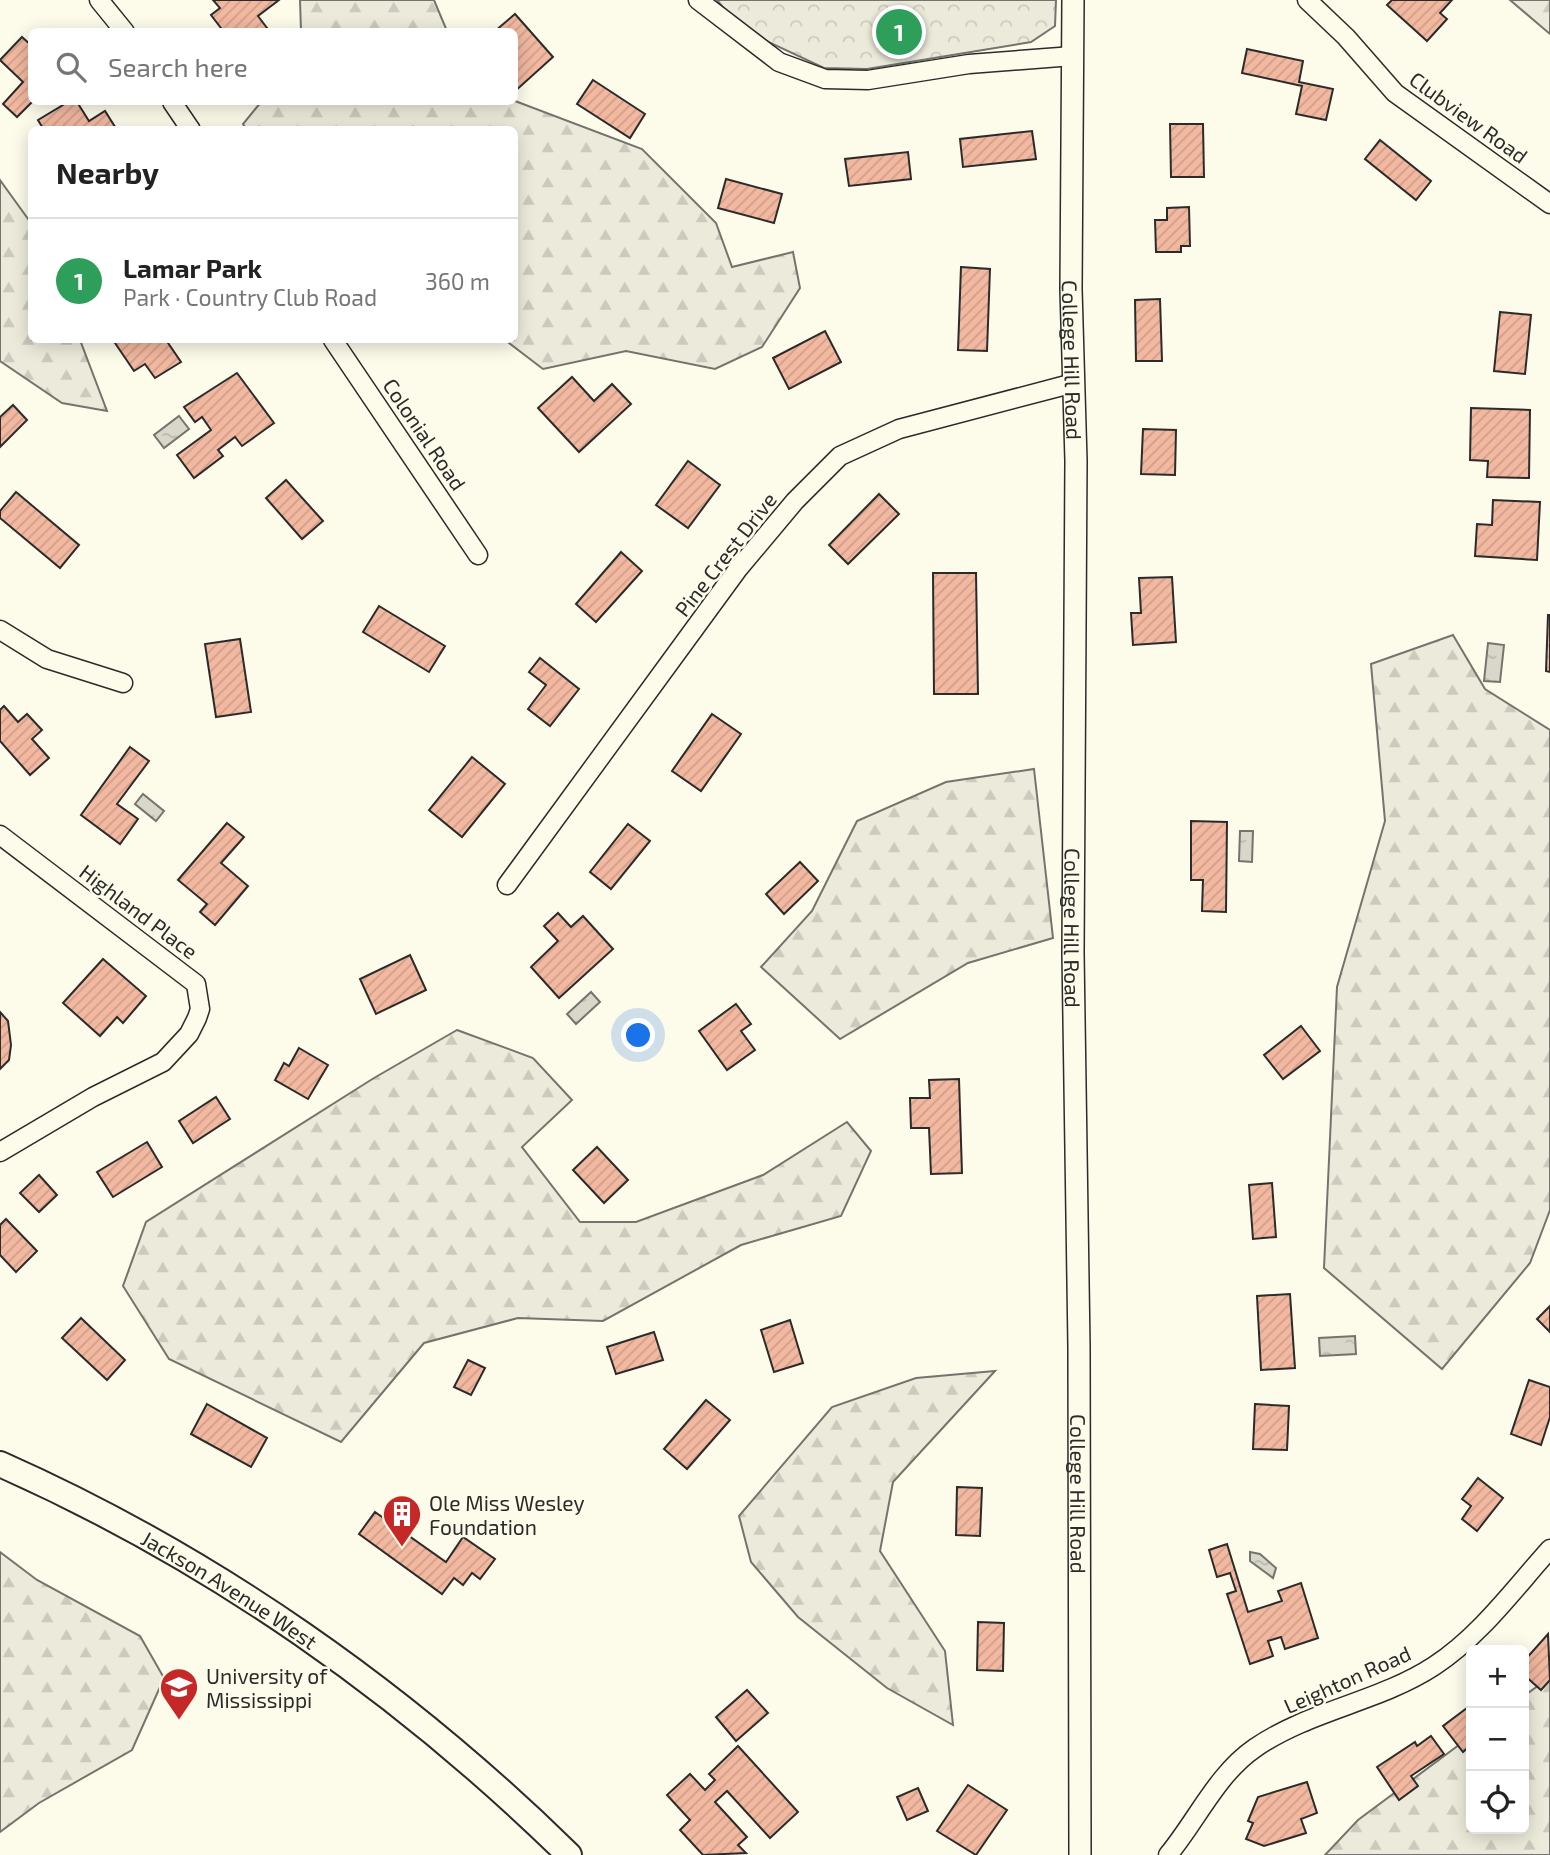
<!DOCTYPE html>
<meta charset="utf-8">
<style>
body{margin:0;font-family:"Exo 2",sans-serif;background:#f2f2f2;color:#222}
.controls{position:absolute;right:21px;bottom:21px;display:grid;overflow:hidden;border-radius:10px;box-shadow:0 4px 18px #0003}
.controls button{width:63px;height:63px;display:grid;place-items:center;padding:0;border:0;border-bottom:2px solid #e0e0e0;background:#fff;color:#222;font:35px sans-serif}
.you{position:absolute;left:639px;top:1036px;width:24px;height:24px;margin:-18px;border:5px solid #fff;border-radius:50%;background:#1a73e8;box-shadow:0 0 0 10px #1a73e833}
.badge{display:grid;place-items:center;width:46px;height:46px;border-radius:50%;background:#111827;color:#fff;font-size:23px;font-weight:700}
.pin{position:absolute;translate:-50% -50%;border:4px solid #fff;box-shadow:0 2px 7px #0006}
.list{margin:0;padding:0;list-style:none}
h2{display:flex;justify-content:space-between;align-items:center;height:91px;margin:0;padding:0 28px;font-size:30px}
h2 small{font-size:23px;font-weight:400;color:#767676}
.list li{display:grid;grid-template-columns:46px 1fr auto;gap:21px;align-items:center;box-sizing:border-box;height:126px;padding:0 28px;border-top:2px solid #e0e0e0}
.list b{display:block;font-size:26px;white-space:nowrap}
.list p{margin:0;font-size:23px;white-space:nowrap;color:#767676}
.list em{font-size:23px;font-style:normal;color:#767676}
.icon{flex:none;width:38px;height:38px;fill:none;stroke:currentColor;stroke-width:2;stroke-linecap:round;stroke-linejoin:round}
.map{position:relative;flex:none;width:1550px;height:1855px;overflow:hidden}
.search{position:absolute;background:#fff;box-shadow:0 4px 18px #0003;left:28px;top:28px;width:490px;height:77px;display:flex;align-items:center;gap:18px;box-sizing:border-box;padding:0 24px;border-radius:10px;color:#767676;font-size:26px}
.panel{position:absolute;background:#fff;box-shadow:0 4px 18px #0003;left:28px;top:126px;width:490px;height:217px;border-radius:10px}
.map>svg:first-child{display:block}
.forest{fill:url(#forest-firs);stroke:#74746e;stroke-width:2}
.park{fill:url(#park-crowns);stroke:#74746e;stroke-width:2}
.water{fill:url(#water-ripples);stroke:#74746e;stroke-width:2}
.building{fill:url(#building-hatch);stroke:#2b2b2b;stroke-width:2}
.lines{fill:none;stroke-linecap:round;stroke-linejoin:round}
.minor-casing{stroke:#2b2b2b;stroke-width:21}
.tertiary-casing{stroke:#2b2b2b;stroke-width:24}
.secondary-casing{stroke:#2b2b2b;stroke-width:28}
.minor{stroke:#fdfbea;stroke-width:18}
.tertiary{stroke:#fdfbea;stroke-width:21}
.secondary{stroke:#fdfbea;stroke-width:24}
.labels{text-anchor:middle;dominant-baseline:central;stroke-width:5;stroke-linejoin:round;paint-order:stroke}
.street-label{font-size:21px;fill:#2b2b2b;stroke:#fdfbea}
.poi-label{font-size:21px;fill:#2b2b2b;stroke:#fdfbea;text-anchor:start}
</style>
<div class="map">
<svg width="1550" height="1855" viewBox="0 0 1550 1855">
<defs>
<pattern id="forest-firs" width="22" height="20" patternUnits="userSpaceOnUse" patternTransform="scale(1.75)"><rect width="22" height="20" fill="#ecebdb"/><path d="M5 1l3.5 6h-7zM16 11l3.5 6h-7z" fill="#cbcabc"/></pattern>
<pattern id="park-crowns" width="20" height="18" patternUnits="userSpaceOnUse" patternTransform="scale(1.75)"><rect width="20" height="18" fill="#ecebdb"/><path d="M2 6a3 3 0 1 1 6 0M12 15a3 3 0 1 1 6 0" fill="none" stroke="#cbcabc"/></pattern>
<pattern id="water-ripples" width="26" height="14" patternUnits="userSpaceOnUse" patternTransform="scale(1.75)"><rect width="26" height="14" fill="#d8d7c9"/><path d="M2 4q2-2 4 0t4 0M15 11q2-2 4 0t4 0" fill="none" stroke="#bab9ad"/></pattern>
<pattern id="building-hatch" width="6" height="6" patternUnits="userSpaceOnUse" patternTransform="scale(1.75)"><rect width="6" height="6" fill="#f2b8a0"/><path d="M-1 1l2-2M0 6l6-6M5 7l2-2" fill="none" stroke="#d09e8a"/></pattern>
</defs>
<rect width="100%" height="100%" fill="#fdfbea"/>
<!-- forest -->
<g class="forest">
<polygon points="300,0 434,0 447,31 301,31"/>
<polygon points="1510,0 1550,0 1550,34"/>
<polygon points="515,101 642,149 716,223 732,267 793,252 800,288 762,347 715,369 626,351 543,369 505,340 514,340 514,130 247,130 243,124 261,102"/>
<polygon points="0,180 31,223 32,340 80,340 107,411 62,403 0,361"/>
<polygon points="1453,635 1485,689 1550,730 1550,1210 1530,1263 1442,1369 1324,1268 1337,987 1385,821 1371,664"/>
<polygon points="1034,769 1053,938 968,963 840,1039 761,967 812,911 857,821 946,782"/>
<polygon points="457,1030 533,1058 572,1100 522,1147 580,1222 636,1222 763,1175 847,1122 871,1151 841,1216 741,1245 603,1321 518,1318 424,1343 341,1442 169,1359 123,1286 146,1222 374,1078"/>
<polygon points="995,1371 893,1482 880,1551 945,1651 953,1725 887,1688 798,1617 751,1562 739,1516 832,1407 916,1378"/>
<polygon points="0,1552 37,1580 140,1636 164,1678 132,1750 39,1803 0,1832"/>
<polygon points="1550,1677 1550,1855 1325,1855 1358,1820 1471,1736 1471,1829 1524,1829 1524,1696"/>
</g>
<!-- park -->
<polygon class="park" points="717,0 1056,0 1055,26 1031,42 867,69 824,68 762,39 731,17"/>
<!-- water -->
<g class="water">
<polygon points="179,416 189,429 164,448 154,435"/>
<polygon points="1488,643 1504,645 1500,682 1484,681"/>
<polygon points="143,794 164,811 156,821 135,804"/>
<polygon points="1240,831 1253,831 1252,862 1239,861"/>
<polygon points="591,992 600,1002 576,1024 567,1014"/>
<polygon points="1355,1336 1356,1354 1320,1356 1319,1338"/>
<polygon points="1250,1552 1260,1554 1276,1568 1273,1578 1250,1561"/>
</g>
<!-- building -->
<g class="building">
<polygon points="213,0 279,0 258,16 270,32 224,32 211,15 220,8"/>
<polygon points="1392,0 1452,0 1440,13 1447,19 1427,41 1387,5"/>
<polygon points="515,14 553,57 514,92 514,32 494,32"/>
<polygon points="22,37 32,46 32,102 17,117 3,104 23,82 0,60"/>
<polygon points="1247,49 1303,61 1299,82 1333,89 1326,120 1296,114 1302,86 1242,73"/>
<polygon points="593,80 645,114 630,138 577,104"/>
<polygon points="68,102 77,102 89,121 105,111 117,130 44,130 38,120"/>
<polygon points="1170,124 1203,124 1204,177 1171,177"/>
<polygon points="1032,131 1036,159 963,167 960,139"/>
<polygon points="1380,140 1431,181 1416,200 1365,159"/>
<polygon points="908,152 911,179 849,186 845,159"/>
<polygon points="726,179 782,194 774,223 718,208"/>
<polygon points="1189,207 1190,246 1181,246 1181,252 1156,252 1155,220 1167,220 1167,208"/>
<polygon points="961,267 990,269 987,351 958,350"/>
<polygon points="1160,299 1162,361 1136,361 1135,300"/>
<polygon points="1500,312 1531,315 1525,374 1494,371"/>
<polygon points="825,331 841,362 789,389 773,358"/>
<polygon points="113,340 166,340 181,362 155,378 145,364 134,371"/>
<polygon points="237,373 274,423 242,446 235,437 218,450 223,456 194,478 177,455 211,430 202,417 195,422 184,407"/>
<polygon points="572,377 594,401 612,384 631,404 579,452 538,408"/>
<polygon points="13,405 27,420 0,447 0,417"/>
<polygon points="1471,408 1530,410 1529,478 1487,477 1488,461 1470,460"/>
<polygon points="1143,429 1176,430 1175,475 1141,474"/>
<polygon points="688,461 720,485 688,528 656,505"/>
<polygon points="286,480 323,521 302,539 266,498"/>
<polygon points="16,492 79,545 60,568 0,518 0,511"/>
<polygon points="879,494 899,514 848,564 829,545"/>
<polygon points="1493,500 1540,502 1537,560 1475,556 1477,524 1492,525"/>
<polygon points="621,552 642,571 596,622 576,604"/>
<polygon points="933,573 976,573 978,694 934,694"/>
<polygon points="1172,577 1176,642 1133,645 1131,613 1141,613 1139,578"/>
<polygon points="379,606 445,646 429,672 363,632"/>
<polygon points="1548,615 1550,615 1550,672 1546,671"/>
<polygon points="240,639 251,712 216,717 205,644"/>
<polygon points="540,658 579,689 550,726 528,709 546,685 529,672"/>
<polygon points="4,706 18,722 27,714 42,730 32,739 49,758 30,775 0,741 0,710"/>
<polygon points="712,714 741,734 701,791 672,771"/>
<polygon points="130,747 149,761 117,804 138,819 120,844 81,815"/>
<polygon points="472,757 505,784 462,837 429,810"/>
<polygon points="1191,821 1227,822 1226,912 1202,911 1203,880 1191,880"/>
<polygon points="227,823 244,837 221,863 248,886 215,925 200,912 207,904 178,880"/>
<polygon points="628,824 650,841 611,889 590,872"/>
<polygon points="800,862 818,881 784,914 766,894"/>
<polygon points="558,913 571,927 583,916 613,949 559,998 531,967 558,941 544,926"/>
<polygon points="410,955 426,990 376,1014 360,979"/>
<polygon points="103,959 146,996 123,1023 117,1017 100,1036 63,1003"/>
<polygon points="736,1004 751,1024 741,1031 755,1050 727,1070 699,1031"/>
<polygon points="0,1012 8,1021 11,1045 9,1060 0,1069"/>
<polygon points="1301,1026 1320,1051 1283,1079 1264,1055"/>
<polygon points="299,1048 328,1065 308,1099 275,1080 284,1063 289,1066"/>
<polygon points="959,1079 962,1173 931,1174 929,1128 911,1128 910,1098 930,1098 929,1080"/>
<polygon points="216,1097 230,1119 193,1143 179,1121"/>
<polygon points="147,1142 162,1167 113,1197 97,1172"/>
<polygon points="597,1147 628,1180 604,1203 573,1170"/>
<polygon points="39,1175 57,1195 39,1212 20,1193"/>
<polygon points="1272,1183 1276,1237 1253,1239 1249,1185"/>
<polygon points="6,1219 37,1251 16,1272 0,1255 0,1225"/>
<polygon points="1290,1294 1295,1368 1261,1370 1257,1296"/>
<polygon points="1550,1306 1550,1332 1537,1319"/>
<polygon points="81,1318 125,1360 107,1380 62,1338"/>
<polygon points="790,1320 803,1363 774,1372 761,1330"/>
<polygon points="654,1332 663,1360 616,1374 607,1347"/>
<polygon points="468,1360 485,1368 471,1395 454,1387"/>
<polygon points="1529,1380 1550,1387 1550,1417 1541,1445 1511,1434"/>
<polygon points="706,1400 730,1420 687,1469 664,1449"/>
<polygon points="207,1404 267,1438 251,1467 191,1434"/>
<polygon points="1255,1404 1289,1406 1287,1450 1253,1449"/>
<polygon points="1478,1478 1503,1498 1477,1531 1462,1519 1471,1506 1462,1499"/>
<polygon points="957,1487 982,1488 980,1536 956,1535"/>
<polygon points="375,1512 446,1562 463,1537 495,1559 480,1579 472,1573 463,1585 454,1578 442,1594 359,1534"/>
<polygon points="1227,1544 1248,1612 1282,1601 1278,1591 1301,1583 1318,1638 1285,1649 1281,1637 1268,1641 1273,1656 1250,1664 1227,1594 1236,1591 1230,1573 1217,1577 1209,1550"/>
<polygon points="978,1622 1004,1623 1003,1671 977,1670"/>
<polygon points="1548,1634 1550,1680 1541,1690 1524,1675 1524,1661"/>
<polygon points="747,1690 768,1713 736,1741 716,1717"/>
<polygon points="1471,1705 1471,1745 1463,1752 1443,1726"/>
<polygon points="1431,1736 1444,1754 1411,1776 1418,1786 1399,1800 1377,1767 1415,1742 1417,1746"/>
<polygon points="738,1746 798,1812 770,1838 727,1791 715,1802 747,1837 738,1845 746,1853 703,1855 680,1830 690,1820 667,1795 690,1774 705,1790 715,1780 709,1774"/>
<polygon points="1307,1782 1317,1813 1301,1819 1306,1833 1264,1846 1246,1839 1253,1823 1248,1821 1258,1797"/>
<polygon points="968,1785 1007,1810 976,1855 937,1831"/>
<polygon points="918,1788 928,1811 907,1820 897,1797"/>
</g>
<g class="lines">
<!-- minor casing -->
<g class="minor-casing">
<g id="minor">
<polyline points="99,0 125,32"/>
<polyline points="698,0 779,62 825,79 868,80 969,64 1073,56"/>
<polyline points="1307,0 1346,37 1395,93 1550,204"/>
<polyline points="172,102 191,130"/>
<polyline points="333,340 478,555"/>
<polyline points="0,630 47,659 123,683"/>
<polyline points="0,835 196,984 200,1009 197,1018 189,1034 163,1062 93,1097 0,1152"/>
<polyline points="507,885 738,569 795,501 840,456 899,429 1074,383"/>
<path d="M1168,1855C1197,1820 1217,1774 1255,1748C1310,1710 1379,1702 1434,1666C1480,1636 1514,1589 1550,1549"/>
</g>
</g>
<!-- tertiary casing -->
<g class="tertiary-casing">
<g id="tertiary">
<path id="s1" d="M1073,0L1071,289L1076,461L1073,953L1079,1347L1080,1855"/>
</g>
</g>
<!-- secondary casing -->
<g class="secondary-casing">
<g id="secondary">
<path id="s2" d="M0,1464C212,1558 404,1693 569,1855"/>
</g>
</g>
<!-- minor -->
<use href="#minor" class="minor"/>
<!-- tertiary -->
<use href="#tertiary" class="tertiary"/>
<!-- secondary -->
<use href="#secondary" class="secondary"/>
</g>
<!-- icons -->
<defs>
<g id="building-pin" transform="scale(2.0125)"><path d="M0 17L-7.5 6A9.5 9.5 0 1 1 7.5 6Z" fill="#c62828" stroke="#fdfbea"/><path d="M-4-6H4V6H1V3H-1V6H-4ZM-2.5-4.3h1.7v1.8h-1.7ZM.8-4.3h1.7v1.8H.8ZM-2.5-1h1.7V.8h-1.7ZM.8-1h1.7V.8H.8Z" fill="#fff"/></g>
<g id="university-pin" transform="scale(2.0125)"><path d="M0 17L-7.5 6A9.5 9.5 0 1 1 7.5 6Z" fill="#c62828" stroke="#fdfbea"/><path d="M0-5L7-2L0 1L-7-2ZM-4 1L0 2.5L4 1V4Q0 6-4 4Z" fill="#fff"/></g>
</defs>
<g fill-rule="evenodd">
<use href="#building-pin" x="402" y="1514"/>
<use href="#university-pin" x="179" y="1687"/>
</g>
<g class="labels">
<!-- street labels -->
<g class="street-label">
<text transform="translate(1469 117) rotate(36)">Clubview Road</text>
<text stroke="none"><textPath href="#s1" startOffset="360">College Hill Road</textPath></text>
<text transform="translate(425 434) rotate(56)">Colonial Road</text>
<text transform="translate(725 554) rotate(-52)">Pine Crest Drive</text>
<text transform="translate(139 911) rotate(37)">Highland Place</text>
<text stroke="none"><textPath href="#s1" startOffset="928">College Hill Road</textPath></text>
<text stroke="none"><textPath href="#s1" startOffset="1494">College Hill Road</textPath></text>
<text stroke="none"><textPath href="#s2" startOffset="262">Jackson Avenue West</textPath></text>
<text transform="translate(1347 1679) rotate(-24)">Leighton Road</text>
</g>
<!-- poi labels -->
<g class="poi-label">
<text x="429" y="1502">Ole Miss Wesley<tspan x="429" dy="24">Foundation</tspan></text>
<text x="206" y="1675">University of<tspan x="206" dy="24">Mississippi</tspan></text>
</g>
</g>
</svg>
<div class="controls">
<button>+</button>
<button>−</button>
<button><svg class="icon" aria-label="locate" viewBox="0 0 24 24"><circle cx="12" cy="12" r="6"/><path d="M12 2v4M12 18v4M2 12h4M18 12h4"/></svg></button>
</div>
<div class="you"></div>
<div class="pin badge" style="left:899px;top:32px;background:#2e9e5b">1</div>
<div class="search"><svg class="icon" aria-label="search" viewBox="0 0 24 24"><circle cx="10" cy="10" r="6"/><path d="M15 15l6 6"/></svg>Search here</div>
<section class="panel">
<h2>Nearby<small></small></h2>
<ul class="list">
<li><span class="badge" style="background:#2e9e5b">1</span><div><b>Lamar Park</b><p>Park · Country Club Road</p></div><em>360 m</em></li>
</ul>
</section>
</div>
